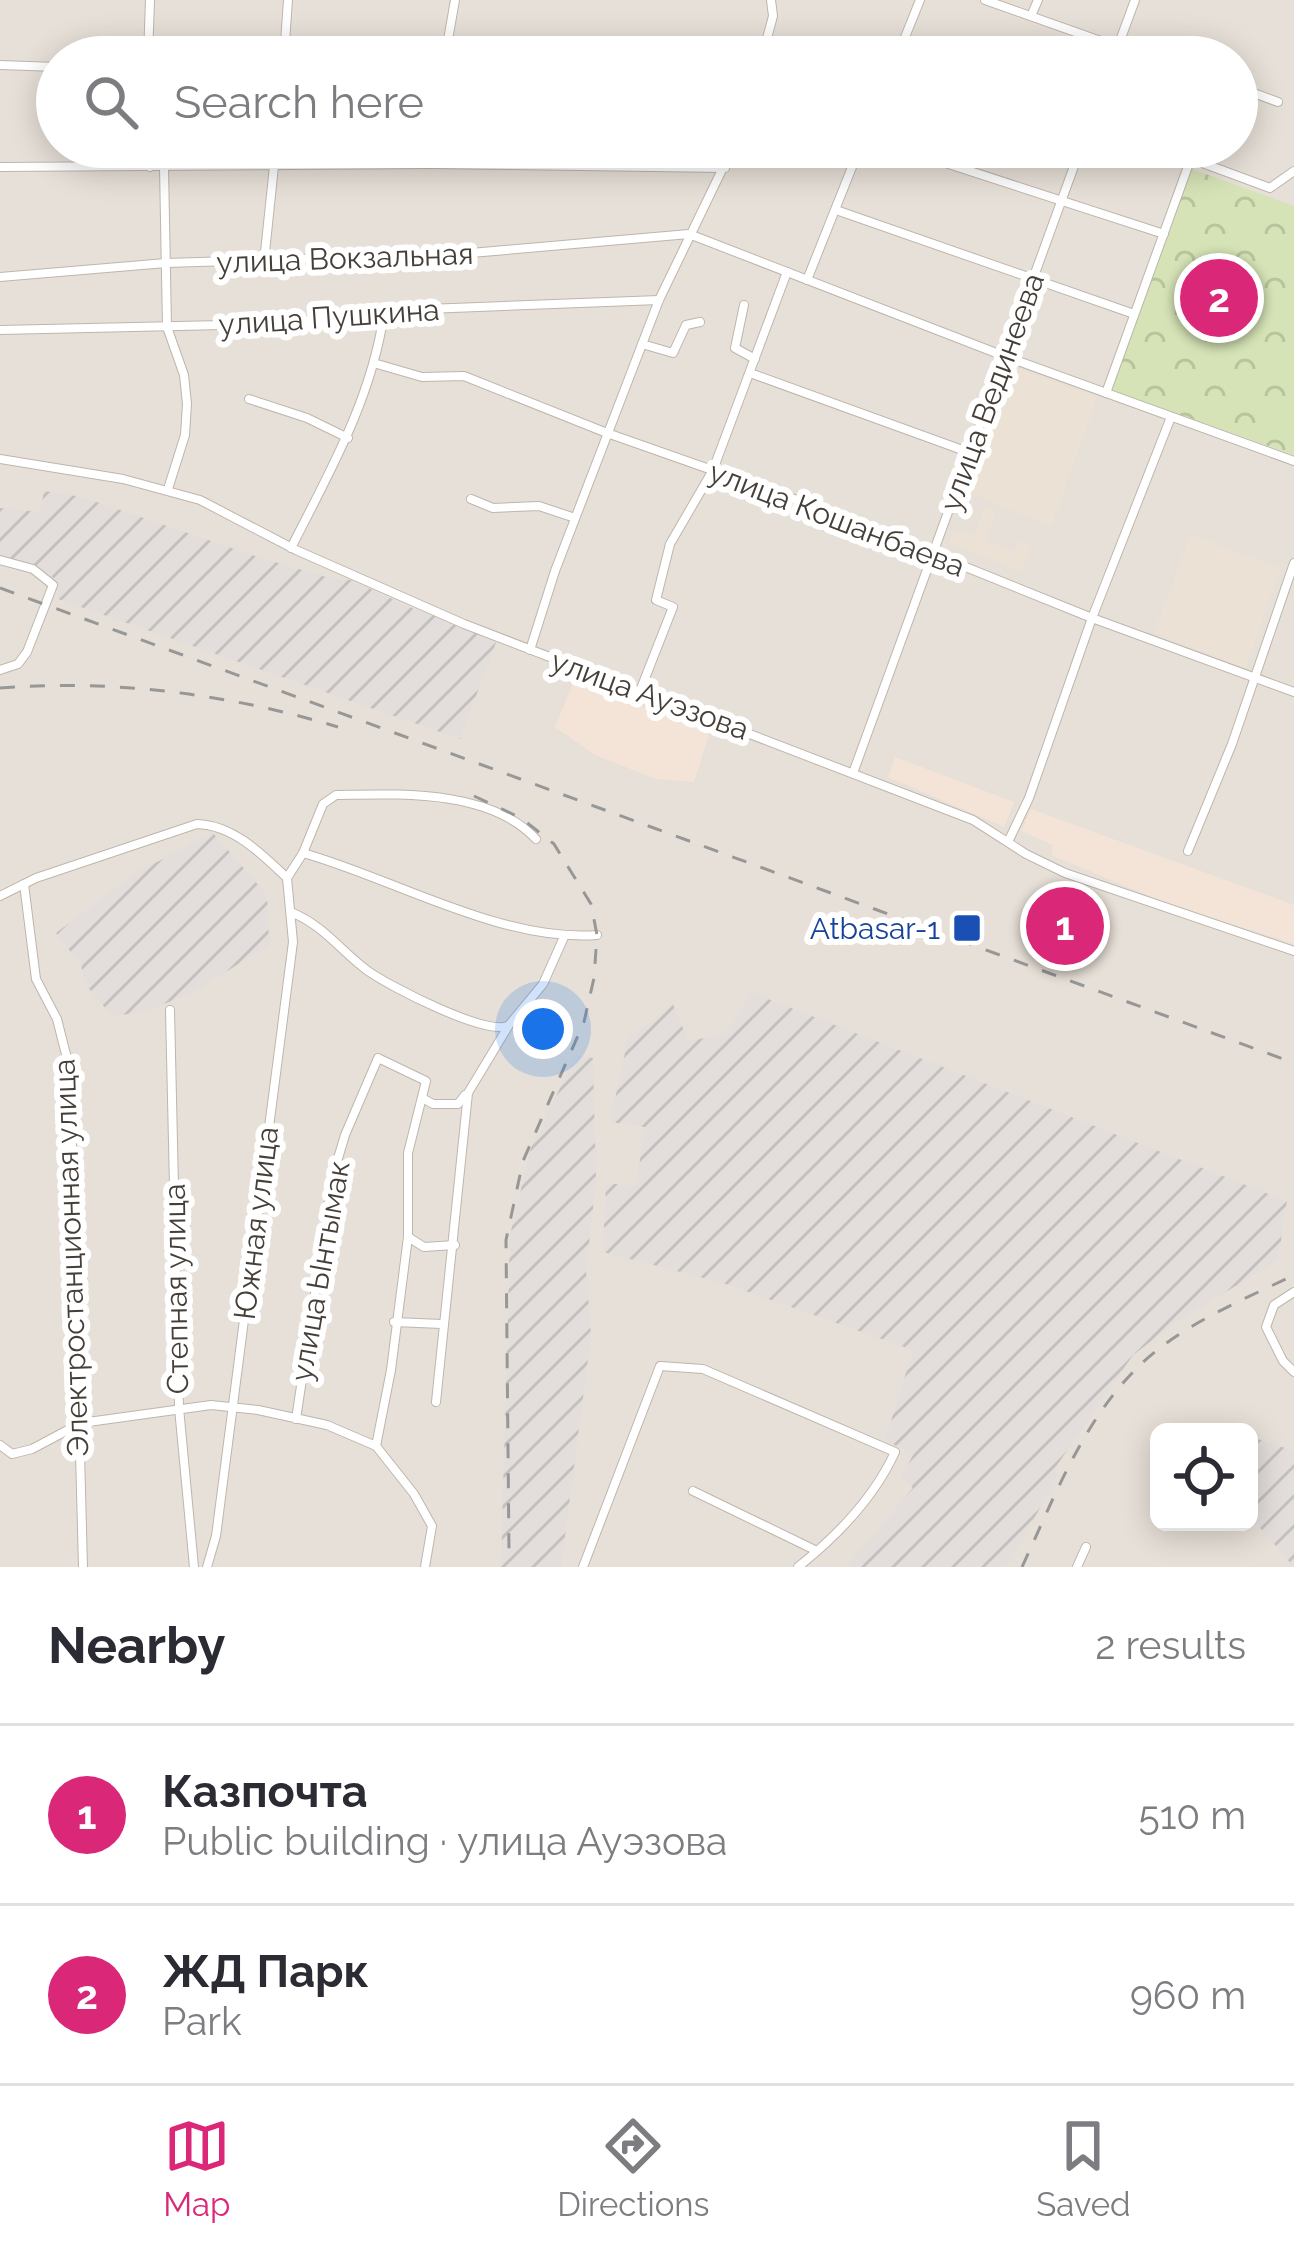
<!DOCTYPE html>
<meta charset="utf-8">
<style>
body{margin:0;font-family:Raleway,sans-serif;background:#f7f7f7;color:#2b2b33}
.controls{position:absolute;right:36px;bottom:36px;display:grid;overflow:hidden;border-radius:18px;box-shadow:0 6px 30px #0003}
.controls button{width:108px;height:108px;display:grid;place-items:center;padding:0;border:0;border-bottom:3px solid #e1e1e2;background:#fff;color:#2b2b33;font:60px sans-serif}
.you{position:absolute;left:543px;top:1029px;width:42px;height:42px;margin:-30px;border:9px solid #fff;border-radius:50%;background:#1a73e8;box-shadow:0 0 0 18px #1a73e833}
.badge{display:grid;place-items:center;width:78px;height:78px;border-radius:50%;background:#db2777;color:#fff;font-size:39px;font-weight:700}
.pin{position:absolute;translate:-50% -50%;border:6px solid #fff;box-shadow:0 3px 12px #0006}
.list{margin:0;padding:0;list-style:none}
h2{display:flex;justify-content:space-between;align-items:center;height:156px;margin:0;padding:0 48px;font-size:51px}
h2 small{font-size:39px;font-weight:400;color:#7c7c81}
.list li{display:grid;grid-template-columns:78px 1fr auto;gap:36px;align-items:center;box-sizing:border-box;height:180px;padding:0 48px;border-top:3px solid #e1e1e2}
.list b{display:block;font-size:45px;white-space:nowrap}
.list p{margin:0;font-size:39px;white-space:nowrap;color:#7c7c81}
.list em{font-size:39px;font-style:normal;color:#7c7c81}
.icon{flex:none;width:66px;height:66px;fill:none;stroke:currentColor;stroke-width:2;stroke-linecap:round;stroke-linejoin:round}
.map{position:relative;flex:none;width:1294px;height:1567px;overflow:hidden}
.search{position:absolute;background:#fff;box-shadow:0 6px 30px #0003;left:36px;right:36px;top:36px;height:132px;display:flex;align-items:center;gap:30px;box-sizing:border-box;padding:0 42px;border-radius:66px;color:#7c7c81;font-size:45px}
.sheet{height:516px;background:#fff}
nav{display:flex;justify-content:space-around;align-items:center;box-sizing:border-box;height:168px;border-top:3px solid #e1e1e2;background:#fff;font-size:33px;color:#7c7c81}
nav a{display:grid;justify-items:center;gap:6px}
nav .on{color:#db2777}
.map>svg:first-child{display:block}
.residential{fill:#e7e0d8;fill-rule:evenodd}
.commercial{fill:#f3e4d7}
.industrial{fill:url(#industrial-furrows)}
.education{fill:#ebe2d5}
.park{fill:url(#park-crowns)}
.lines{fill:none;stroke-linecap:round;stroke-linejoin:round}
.minor-casing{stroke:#beb6ad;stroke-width:10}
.minor{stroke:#fff;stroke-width:8}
.rail{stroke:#979797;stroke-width:3;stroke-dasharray:15 15;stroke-linecap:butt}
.transit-dot{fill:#1a4fb4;stroke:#fff;stroke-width:4.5}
.labels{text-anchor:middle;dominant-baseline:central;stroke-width:12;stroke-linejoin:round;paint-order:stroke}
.street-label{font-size:30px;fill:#463f38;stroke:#fff}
.transit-label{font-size:30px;fill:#164399;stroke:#fff;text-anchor:end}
</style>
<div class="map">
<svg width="1294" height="1567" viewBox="0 0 1294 1567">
<defs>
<pattern id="industrial-furrows" width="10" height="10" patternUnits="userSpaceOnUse" patternTransform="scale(3)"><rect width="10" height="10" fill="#e3dedb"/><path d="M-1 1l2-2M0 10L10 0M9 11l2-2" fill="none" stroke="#c4c0bd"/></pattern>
<pattern id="park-crowns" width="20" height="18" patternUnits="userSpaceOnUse" patternTransform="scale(3)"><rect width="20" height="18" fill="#d5e3b6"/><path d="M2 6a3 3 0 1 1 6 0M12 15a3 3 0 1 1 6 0" fill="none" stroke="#b8c49d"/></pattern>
</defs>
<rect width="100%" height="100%" fill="#f3efea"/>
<!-- residential -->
<path class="residential" d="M0,0H1294V1567H0ZM57,57H1237V147H57ZM1159,1432H1249V1522H1159Z"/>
<!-- commercial -->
<g class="commercial">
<polygon points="574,681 710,732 694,782 656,779 595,755 555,727"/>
<polygon points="895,757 1014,802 1004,827 888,777"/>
<polygon points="1031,809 1294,905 1294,944 1169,904 1051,855 1053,845 1021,831"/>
</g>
<!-- industrial -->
<g class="industrial">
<polygon points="44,491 82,497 258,557 336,580 351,580 416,610 498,637 460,739 58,599 58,581 38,567 0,555 0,508 40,512"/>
<polygon points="213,833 267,895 269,945 192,993 143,1012 112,1016 85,984 81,965 56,933 132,875"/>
<polygon points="750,992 1287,1201 1278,1260 1175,1323 1133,1355 1053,1471 1059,1475 1006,1567 846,1567 913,1488 901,1478 914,1453 885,1441 913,1350 723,1283 603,1252 606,1183 636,1186 645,1127 610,1122 628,1039 673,1004 688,1041 728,1034"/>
<polygon points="576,1055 593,1058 596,1181 586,1270 591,1336 561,1567 501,1567 510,1235 531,1148"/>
<polygon points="1249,1436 1294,1451 1294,1567 1249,1515"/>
</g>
<!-- education -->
<g class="education">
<polygon points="1007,365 1097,397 1051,526 963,490"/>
<polygon points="985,507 996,511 986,541 1015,552 1020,540 1032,545 1022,571 948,543 954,529 974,536"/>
<polygon points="1191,535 1281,568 1245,668 1154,633"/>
</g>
<!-- park -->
<polygon class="park" points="1192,169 1294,206 1294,455 1111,390"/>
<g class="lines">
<!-- minor casing -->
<g class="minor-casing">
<g id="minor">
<polyline points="985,0 1146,57"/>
<polyline points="1031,16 1038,0"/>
<polyline points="148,57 150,0"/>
<polyline points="284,57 288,0"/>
<polyline points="445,57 455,0"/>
<polyline points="762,57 773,16 771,0"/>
<polyline points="897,57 920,0"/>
<polyline points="1114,57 1135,0"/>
<polyline points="0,65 57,67"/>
<polyline points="1237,87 1278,102"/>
<polyline points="149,147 150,167"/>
<polyline points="896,147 1164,234"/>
<polyline points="1159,147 1270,188 1294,171"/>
<polyline points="431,164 431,147"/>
<polyline points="0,167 431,164 725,168"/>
<polyline points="164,167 167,327 184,375 187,404 185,435 168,489"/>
<polyline points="836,210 1134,314"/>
<polyline points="264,262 276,147"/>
<polyline points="0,277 166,263 460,254 689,234 1004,356 1294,461"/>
<polyline points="807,280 860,147"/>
<polyline points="744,305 735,348 755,359"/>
<polyline points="0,330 272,324 427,309 659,300"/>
<polyline points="642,344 673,353 686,325 700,322"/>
<polyline points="377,364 422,377 464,376 607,433 817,507 1092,618 1294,692"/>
<polyline points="750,373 968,452"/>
<polyline points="1106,393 1195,147"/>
<polyline points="249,399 307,418 348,438"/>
<polyline points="0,459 123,479 200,500 296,550 464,624 973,820 1026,854 1065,873 1294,951"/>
<polyline points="471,499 493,508 539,506 575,518"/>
<path d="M291,548C330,471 372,398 384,313"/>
<polyline points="0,560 33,569 53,585 27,652 18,664 0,670"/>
<polyline points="530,650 555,571 659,300 733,147"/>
<polyline points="640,691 673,607 656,600 670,544 713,470 787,272"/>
<polyline points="853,773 1081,147"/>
<polyline points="1008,842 1029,798 1092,618 1171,417"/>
<polyline points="1188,851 1232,744 1294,563"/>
<path d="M303,853L323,804L336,795C400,794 489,789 536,839"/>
<path d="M287,878L303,853C395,879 501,942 597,935"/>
<polyline points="24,884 36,979 57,1019 70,1070 83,1567"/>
<path d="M0,896L36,878L197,824C233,825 262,854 287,878"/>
<path d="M293,913C324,926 342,952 368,971C391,987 484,1035 508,1026"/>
<polyline points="170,1010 179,1408 194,1567"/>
<polyline points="424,1099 433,1104 458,1104 465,1095"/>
<polyline points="408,1237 424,1247 455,1245"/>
<polyline points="1294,1292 1274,1305 1266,1327 1283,1361 1294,1372"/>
<polyline points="394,1322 442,1324"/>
<polyline points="436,1402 468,1093 509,1025 543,984 564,937"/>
<polyline points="296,1419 333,1175 345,1135 378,1058 426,1081 408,1153 408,1237 391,1370 376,1446"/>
<polyline points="0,1445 12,1454 32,1449 81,1423 211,1405 258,1410 327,1425 376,1446 414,1494 432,1526 425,1567"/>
<polyline points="693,1491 817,1551"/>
<polyline points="207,1567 216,1536 293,942 287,878"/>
<path d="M583,1567L660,1366L703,1369L895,1452C874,1498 837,1536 798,1567"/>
<polyline points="1077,1567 1086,1547"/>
</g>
</g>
<!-- minor -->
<use href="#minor" class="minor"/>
<!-- rail -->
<g class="rail">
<polyline points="0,588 1294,1063"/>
<path d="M0,688C112,679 230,694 338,727"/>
<polyline points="474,796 521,818 554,844 591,904 597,935 594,978 584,1022 523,1161 506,1240 509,1552"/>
<path d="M1022,1567C1054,1498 1082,1423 1136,1369C1178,1326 1241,1301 1294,1275"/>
</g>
</g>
<!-- markers -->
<rect class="transit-dot" x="952" y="913" width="30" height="30" rx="6"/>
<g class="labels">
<!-- street labels -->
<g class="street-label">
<text transform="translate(345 258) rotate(-2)">улица Вокзальная</text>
<text transform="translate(329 317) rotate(-4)">улица Пушкина</text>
<text transform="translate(992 392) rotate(-70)">улица Вединеева</text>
<text transform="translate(837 519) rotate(21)">улица Кошанбаева</text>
<text transform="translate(650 695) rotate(20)">улица Ауэзова</text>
<text transform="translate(256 1223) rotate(-83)">Южная улица</text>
<text transform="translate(71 1258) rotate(-92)">Электростанционная улица</text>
<text transform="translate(320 1271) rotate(-80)">улица Ынтымак</text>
<text transform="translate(176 1289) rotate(-91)">Степная улица</text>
</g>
<!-- transit labels -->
<g class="transit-label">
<text x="940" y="928">Atbasar-1</text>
</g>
</g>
</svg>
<div class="controls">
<button><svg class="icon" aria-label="locate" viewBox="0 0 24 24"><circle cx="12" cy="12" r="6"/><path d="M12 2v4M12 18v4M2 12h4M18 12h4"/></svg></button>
</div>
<div class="you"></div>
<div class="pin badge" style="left:1065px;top:926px">1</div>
<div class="pin badge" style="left:1219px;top:298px">2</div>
<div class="search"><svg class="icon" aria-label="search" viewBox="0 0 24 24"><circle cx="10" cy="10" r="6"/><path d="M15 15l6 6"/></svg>Search here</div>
</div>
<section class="sheet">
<h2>Nearby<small>2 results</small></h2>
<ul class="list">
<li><span class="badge">1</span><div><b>Казпочта</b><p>Public building · улица Ауэзова</p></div><em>510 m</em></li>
<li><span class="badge">2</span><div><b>ЖД Парк</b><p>Park</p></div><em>960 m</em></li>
</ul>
</section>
<nav>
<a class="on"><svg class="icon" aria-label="map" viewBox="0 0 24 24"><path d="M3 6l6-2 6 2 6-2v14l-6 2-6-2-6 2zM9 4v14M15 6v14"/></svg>Map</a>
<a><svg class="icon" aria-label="directions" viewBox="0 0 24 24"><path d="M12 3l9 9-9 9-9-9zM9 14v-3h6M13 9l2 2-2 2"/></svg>Directions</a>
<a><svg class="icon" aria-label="saved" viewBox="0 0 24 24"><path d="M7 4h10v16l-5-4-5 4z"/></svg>Saved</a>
</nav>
